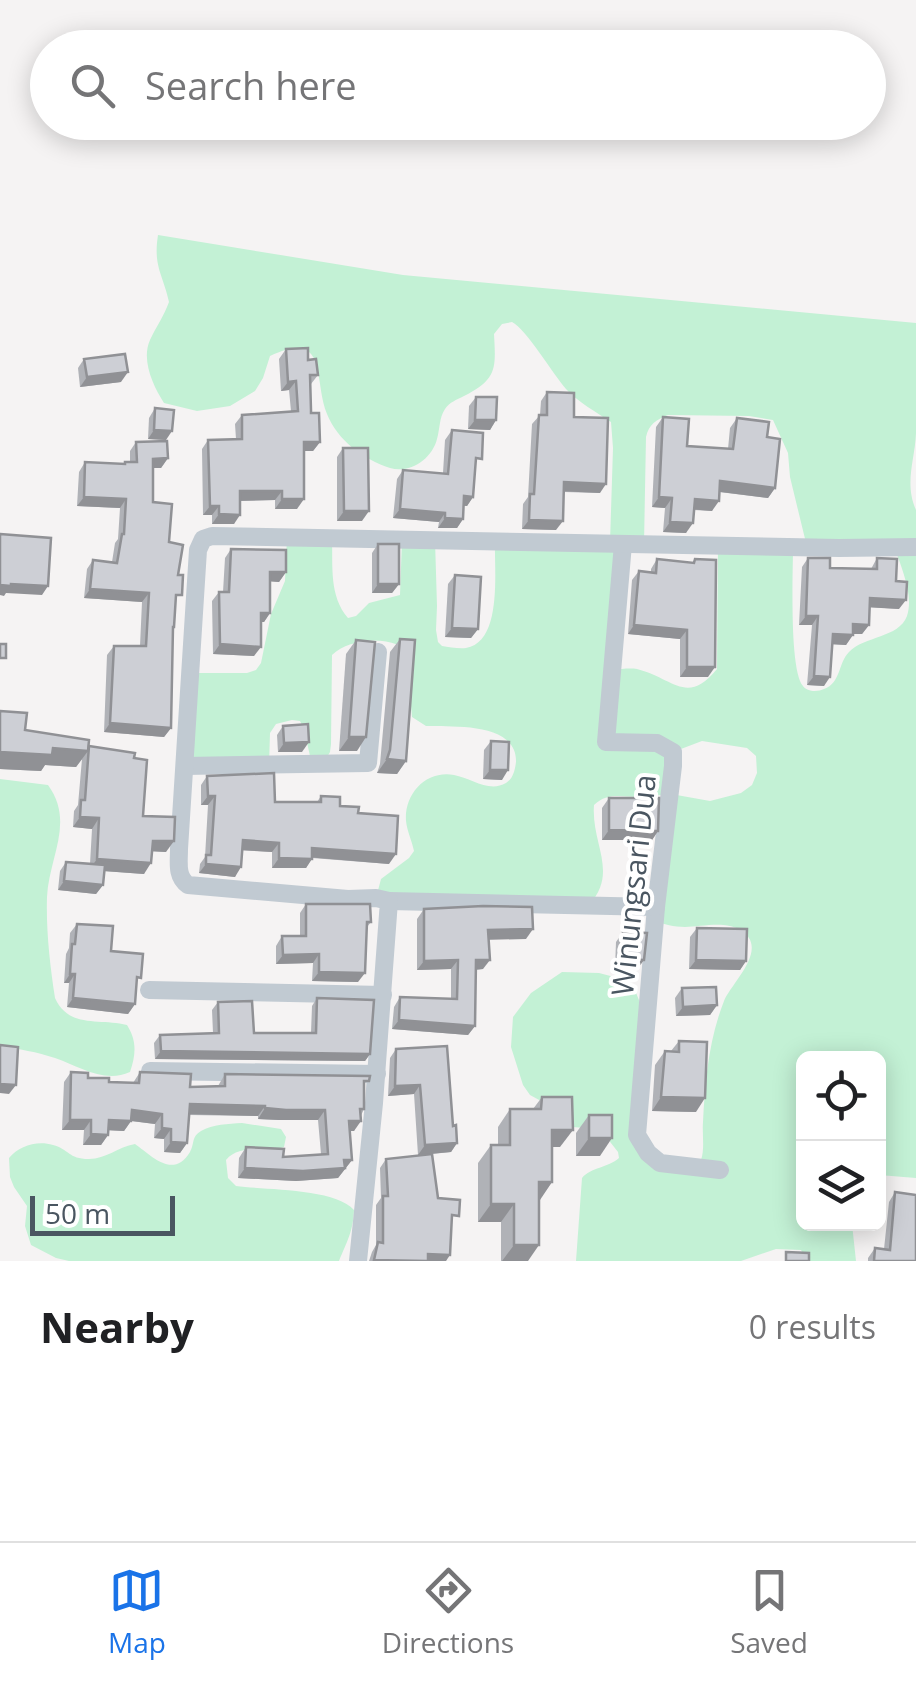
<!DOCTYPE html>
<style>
body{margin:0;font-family:"Open Sans",sans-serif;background:#f2f2f2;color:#202124}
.controls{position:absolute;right:30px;bottom:30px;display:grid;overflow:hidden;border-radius:15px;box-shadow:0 5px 25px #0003}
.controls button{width:90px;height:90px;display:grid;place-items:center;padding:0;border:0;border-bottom:2px solid #e0e0e0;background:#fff;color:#202124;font:50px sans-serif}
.scale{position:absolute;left:30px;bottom:25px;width:145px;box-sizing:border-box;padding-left:10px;border:5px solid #4a5661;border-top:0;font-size:28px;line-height:35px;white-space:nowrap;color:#4a5661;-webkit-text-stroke:8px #fff;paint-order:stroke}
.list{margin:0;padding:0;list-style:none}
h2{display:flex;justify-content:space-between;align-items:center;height:130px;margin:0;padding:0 40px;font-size:42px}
h2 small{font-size:32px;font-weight:400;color:#757577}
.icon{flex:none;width:55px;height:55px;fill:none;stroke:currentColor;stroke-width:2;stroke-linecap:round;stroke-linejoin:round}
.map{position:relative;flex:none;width:916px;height:1261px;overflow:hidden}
.search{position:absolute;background:#fff;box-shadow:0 5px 25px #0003;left:30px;right:30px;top:30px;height:110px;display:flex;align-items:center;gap:25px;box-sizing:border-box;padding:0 35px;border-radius:55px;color:#757577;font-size:38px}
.sheet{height:280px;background:#fff}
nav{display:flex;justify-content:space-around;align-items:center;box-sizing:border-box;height:140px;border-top:2px solid #e0e0e0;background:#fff;font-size:28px;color:#757577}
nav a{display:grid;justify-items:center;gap:5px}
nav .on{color:#1a73e8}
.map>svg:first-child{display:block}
.green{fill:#c3f1d5;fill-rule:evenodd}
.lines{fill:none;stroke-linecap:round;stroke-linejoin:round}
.minor{stroke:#c1cad2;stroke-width:18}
.wall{fill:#b0b2b7}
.shaded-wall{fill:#909195}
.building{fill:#cdcfd5;stroke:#909195;stroke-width:2.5}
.labels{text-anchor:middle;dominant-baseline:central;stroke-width:8;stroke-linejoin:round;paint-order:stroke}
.street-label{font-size:30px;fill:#4a5661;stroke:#fff}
</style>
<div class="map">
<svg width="916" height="1261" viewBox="0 0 916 1261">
<rect width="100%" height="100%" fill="#f5f3f3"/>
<!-- green -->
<g class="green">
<path d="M158,235L403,275L916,323C916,360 916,397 916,433C915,460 904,483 916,510V1178L879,1175L878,1058H804V1224H852L856,1261H807L801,1250L776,1249L741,1261H576L582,1178C591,1167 608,1168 619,1158L618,1152L600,1129L572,1127L552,1107L530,1095L523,1085L511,1047L513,1017L531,993L562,972L599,973L622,979L634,988L641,1005L637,1135L648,1153L701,1160C705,1148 702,1135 703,1122C705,1081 709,1039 724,1001C731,983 773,946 738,929C724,921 700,927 685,927C674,927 664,924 654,921L670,794C661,795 652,796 643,797C624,798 609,791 594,805C591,844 619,872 589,905L376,898L381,879L409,858L414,851C412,841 407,831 406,821C404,794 426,770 454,775C471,778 489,793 506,783C513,779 515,770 516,762C517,722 454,727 426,726L412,717L410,695L414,657C397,634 351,637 332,655L331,744L330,752L323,764L310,756L304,729L300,721L292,720L276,724L270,733L269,765L185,766L190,673H247L256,670L261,663L271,614L285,581L287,538L332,539C333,566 329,596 348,618L356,616L369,603L400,595L402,540H435L437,606L436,630L438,642L442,646C449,647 459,649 466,648C503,642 494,569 495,542L610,543L613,448L611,422C596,412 578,402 566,389C553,374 526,329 512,322L502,324L494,334C496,369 497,379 464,396C456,400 450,402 445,409C439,418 440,429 437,439C432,459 410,474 390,468C363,459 338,441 327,414C313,380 329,328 270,356L263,378L255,391L230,406L197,411L164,403C153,386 141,360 150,340C156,327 164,316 169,302C163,274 153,267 158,235ZM668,415L749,416L773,420L788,453L790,477L807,547L895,548C901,568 914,594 907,616C899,638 864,636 849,652C838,663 841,683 824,689C818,692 807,692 803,686C789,670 793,572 793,547L718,546L717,669C687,706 673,678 637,669C630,668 621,669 613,670L624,544H644L646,437C649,424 656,420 668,415ZM702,741L747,748L756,756L757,773L752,785L741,793L710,801L671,794L673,752Z"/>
<path d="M0,779L48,785C75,822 49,857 47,897C46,931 50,965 55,998C69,1029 100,1018 127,1025C137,1041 136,1054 130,1072C104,1084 79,1066 55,1058C37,1052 19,1049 0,1046Z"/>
<path d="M242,1123L281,1129L286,1137L284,1147C265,1153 240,1143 226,1160L228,1178L236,1186C264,1190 335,1188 354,1210C353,1232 347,1241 339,1261H69L56,1258L31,1245L25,1226L27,1206L14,1187L10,1177L9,1158C19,1146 37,1140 53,1145C69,1149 68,1159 89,1159C106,1159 118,1147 135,1144C151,1155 173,1180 190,1152C195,1143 191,1137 201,1131C213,1124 228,1124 242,1123Z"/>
</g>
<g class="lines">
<!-- minor -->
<g class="minor">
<polyline points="623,544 606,742 657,743 673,752 673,766 656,907 637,1135 648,1153 660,1163 720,1170"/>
<polyline points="185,766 368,763 378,652"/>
<polyline points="389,901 656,907"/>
<polyline points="149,990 383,995"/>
<polyline points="150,1071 377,1074"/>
<path d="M358,1261L374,1103L389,901L376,898L348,899L188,885C176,877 179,862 179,849L198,550L203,539L212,536L839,548L916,547"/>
</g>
</g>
<!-- wall -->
<g class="wall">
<polygon points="286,349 308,360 318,375 311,384 311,410 320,442 313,451 304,451 297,509 275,509 275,500 240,501 234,524 212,524 212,515 203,515 202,449 208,440 236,439 235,424 242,415 291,411 289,390 281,391 279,359"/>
<polygon points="84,359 121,382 80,387 78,368"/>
<polygon points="547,392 574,417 600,493 564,492 556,530 522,529 523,504 528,497 532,424 540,415 541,401"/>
<polygon points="476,397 496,420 490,430 468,429 469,406"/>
<polygon points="155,408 166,440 148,439 149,418"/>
<polygon points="663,417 687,446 728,449 730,428 737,418 767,437 775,488 768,498 719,492 712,511 694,510 686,533 663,532 665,508 652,507 656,427"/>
<polygon points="452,430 475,468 473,497 467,506 464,506 463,519 457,528 438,528 439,522 393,518 397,479 403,470 443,473 445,440"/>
<polygon points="136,442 168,458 161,468 153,468 153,502 169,542 178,575 174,627 173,630 171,728 164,737 104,732 107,655 114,646 140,646 142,602 84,598 87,569 93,560 112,562 115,543 118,539 120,508 77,506 79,472 85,462 124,464 125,462 130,462 130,451"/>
<polygon points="343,448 362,521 337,521 337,457"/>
<polygon points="378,544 399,584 392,593 372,593 372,553"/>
<polygon points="231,549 286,572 279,582 270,581 270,613 264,622 261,622 254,656 213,654 212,601 219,592 223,592 225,558"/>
<polygon points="808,558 830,568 871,569 877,558 896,581 899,609 870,607 869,625 862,634 853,634 846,645 832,644 824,686 807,685 812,625 799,625 802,567"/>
<polygon points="657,559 692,563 695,559 708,677 680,677 680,639 628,634 632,580 639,571 651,572 651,569"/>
<polygon points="455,575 478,629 471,638 445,637 448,584"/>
<polygon points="400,639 406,761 397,774 377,773 380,764 390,652"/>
<polygon points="356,640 357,751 339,751 346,654"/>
<polygon points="0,711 25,730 88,748 134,758 143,816 166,852 152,851 144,874 104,871 103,885 96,894 58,890 60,871 66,862 90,864 92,829 73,827 74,811 78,805 82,759 76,767 45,765 41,771 0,769"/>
<polygon points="283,726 302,752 278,752 277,735"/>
<polygon points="491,741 502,780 483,779 484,750"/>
<polygon points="207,776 275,802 317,802 321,796 358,813 389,864 312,858 306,868 272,868 272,852 242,850 235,877 199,873 200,864 205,857 208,805 201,805 201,785"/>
<polygon points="609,798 658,831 652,840 602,840 602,808"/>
<polygon points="306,904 371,922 367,927 358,982 312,981 313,963 276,964 276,946 282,936 300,936 300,913"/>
<polygon points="424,909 526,939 489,939 483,969 476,970 475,1026 468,1035 392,1029 394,1007 400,997 451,999 451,969 417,970 417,919"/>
<polygon points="77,924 111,951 137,985 135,1004 128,1014 67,1007 69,983 64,983 66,954 69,948 70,933"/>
<polygon points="697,928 746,961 740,970 689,969 690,937"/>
<polygon points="623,932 644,960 637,969 615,968 616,942"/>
<polygon points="682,988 717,1005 710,1015 676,1016 675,998"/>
<polygon points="317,998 370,1054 365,1061 155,1059 154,1043 160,1035 213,1033 212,1010 218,1002 254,1033 311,1033 312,1006"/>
<polygon points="679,1041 696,1112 652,1111 655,1065 665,1051 671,1051"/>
<polygon points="396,1049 453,1126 457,1143 451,1152 432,1154 438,1198 452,1225 446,1261 369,1261 372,1252 376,1245 376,1205 381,1198 380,1168 386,1159 418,1155 414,1094 388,1096 390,1058"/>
<polygon points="71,1072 109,1082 133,1083 140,1072 190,1087 218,1086 225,1074 364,1089 364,1109 354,1131 350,1131 352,1160 338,1178 296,1181 238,1178 239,1158 246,1147 283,1157 321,1154 318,1120 279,1120 258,1119 258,1116 189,1115 187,1143 180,1153 164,1152 164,1139 154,1138 155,1124 131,1121 124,1131 109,1130 108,1135 101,1145 83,1145 84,1130 62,1130 64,1082"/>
<polygon points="542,1097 560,1147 552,1147 552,1182 539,1200 528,1261 501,1261 501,1222 478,1222 478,1163 491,1145 498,1145 498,1127 510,1109 533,1109"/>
<polygon points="589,1115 600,1156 576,1156 576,1133"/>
<polygon points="895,1192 916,1261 868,1261 868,1258 875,1248 884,1249 889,1202"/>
</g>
<!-- shaded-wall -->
<g class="shaded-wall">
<polygon points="128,372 121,382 80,387 87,377"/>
<polygon points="296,381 289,390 281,391 288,382"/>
<polygon points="475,420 496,420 490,430 468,429"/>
<polygon points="154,430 172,431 166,440 148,439"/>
<polygon points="304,442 320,442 313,451 297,451"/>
<polygon points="168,458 161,468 146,468 153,459"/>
<polygon points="720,481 775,488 768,498 713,491"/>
<polygon points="564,482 606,484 600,493 557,491"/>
<polygon points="240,491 282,491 275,500 233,501"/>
<polygon points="464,496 473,497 467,506 458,505"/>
<polygon points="84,497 126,499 120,508 77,506"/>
<polygon points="659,497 672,498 665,508 652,507"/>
<polygon points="282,499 304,499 297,509 275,509"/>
<polygon points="695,499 719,501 712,511 688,509"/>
<polygon points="210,506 219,506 212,515 203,515"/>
<polygon points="400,509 445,513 439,522 393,518"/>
<polygon points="344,511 369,511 362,521 337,521"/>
<polygon points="219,514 240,515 234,524 212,524"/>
<polygon points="445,518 463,519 457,528 438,528"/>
<polygon points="529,520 563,521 556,530 522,529"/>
<polygon points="670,522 693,523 686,533 663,532"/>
<polygon points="270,572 286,572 279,582 264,581"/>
<polygon points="11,584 48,586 42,595 6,593 4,596 0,595 0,585"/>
<polygon points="378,584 399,584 392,593 372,593"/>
<polygon points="90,589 149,593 142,602 84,598"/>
<polygon points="870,598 906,600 899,609 863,607"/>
<polygon points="261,613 270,613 264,622 255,622"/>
<polygon points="806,616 818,616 812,625 799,625"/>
<polygon points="853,624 869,625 862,634 847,634"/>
<polygon points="634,625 687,630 680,639 628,634"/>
<polygon points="452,628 478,629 471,638 445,637"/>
<polygon points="833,634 853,635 846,645 827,644"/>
<polygon points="220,644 261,647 254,656 213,654"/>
<polygon points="687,667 715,667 708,677 680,677"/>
<polygon points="814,676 830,677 824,686 807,685"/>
<polygon points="110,723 171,728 164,737 104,732"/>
<polygon points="349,737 366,737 357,751 339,751"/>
<polygon points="309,742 302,752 278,752 284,743"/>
<polygon points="53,748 88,751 76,767 45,765 41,771 0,769 0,752"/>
<polygon points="387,759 406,761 397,774 377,773"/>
<polygon points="490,770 508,770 502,780 483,779"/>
<polygon points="208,796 215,796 208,805 201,805"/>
<polygon points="80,817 99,818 92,829 73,827"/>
<polygon points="609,830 658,831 652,840 602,840"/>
<polygon points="243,840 279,843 272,852 236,850"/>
<polygon points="153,841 174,841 166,852 145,851"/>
<polygon points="312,848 396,854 389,864 306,857"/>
<polygon points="279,858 312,859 306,868 272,868"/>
<polygon points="97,859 151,863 144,874 89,870"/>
<polygon points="206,864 241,867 235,877 199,873"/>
<polygon points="64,881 103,885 96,894 58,890"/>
<polygon points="533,929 526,939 482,940 488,930"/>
<polygon points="319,954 313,963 276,964 283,955"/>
<polygon points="622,959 644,960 637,969 615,968"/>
<polygon points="458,960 451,969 417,970 424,961"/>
<polygon points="476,960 490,960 483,969 469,970"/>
<polygon points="696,960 746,961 740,970 689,969"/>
<polygon points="319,972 365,973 358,982 312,981"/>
<polygon points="70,974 75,974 69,983 64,983"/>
<polygon points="73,998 135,1004 128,1014 67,1007"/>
<polygon points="717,1005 710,1015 676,1016 683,1007"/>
<polygon points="399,1020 475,1026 468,1035 392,1029"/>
<polygon points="161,1051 370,1054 365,1061 155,1059"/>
<polygon points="0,1084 16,1085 9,1094 0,1093"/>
<polygon points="420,1085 414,1094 388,1096 395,1086"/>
<polygon points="661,1097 705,1098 696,1112 652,1111"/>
<polygon points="190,1104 265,1106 258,1116 182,1114"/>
<polygon points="265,1108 325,1110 318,1120 279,1120 258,1119"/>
<polygon points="132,1110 162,1114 155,1124 124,1120"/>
<polygon points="70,1120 91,1120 84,1130 62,1130"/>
<polygon points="109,1120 131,1121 124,1131 102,1130"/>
<polygon points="349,1121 361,1121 354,1131 342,1131"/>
<polygon points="162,1128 171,1129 164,1139 154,1138"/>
<polygon points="552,1130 573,1130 560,1147 540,1147"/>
<polygon points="91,1134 108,1135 101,1145 83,1145"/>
<polygon points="589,1138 612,1138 600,1156 576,1156"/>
<polygon points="171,1142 187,1143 180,1153 164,1152"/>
<polygon points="457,1143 451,1152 418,1155 425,1145"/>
<polygon points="352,1160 338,1178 296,1181 238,1178 245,1168"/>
<polygon points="539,1182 552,1182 540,1200 526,1200"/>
<polygon points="491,1204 514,1204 501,1222 478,1222"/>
<polygon points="514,1245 539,1245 528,1261 502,1261"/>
<polygon points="428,1254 450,1255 446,1261 423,1261"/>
</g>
<!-- building -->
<g class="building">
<polygon points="308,348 308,360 316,359 318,375 310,375 311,410 311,413 319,413 320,442 304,442 304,499 282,499 282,491 240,491 240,515 219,514 219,506 210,506 208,440 242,439 242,415 298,411 296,381 288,382 286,349"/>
<polygon points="125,354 128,372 87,377 84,359"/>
<polygon points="547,392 574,393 574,417 608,418 606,484 564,482 563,521 529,520 530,494 534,494 539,415 547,415"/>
<polygon points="476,397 497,397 496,420 475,420"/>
<polygon points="155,408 174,410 172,431 154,430"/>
<polygon points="663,417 689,419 687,446 733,449 737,418 769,422 767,437 780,439 775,488 720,481 719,501 695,499 693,523 670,522 672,498 659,497"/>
<polygon points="452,430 483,433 482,459 476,458 473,497 464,496 463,519 445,518 445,513 400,509 403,470 448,474"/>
<polygon points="167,441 168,458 153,459 153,502 172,504 169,542 183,545 178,575 183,575 182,595 176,595 174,627 173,627 171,728 110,723 114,646 146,646 149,593 90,589 93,560 117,563 122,534 124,534 126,499 84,497 85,462 125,464 125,462 137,462 136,442"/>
<polygon points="343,448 368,448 369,511 344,511"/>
<polygon points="0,534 51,538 48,586 11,584 11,586 0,585"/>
<rect x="378" y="544" width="21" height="40"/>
<polygon points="231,549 286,550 286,572 270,572 270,613 261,613 261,647 220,644 219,592 229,592"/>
<polygon points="808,558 830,558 830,568 877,569 877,558 897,559 896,581 907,582 906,600 870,598 869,625 853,624 853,635 833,634 830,677 814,676 818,616 806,616"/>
<polygon points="657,559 694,563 695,559 716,560 715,667 687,667 687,630 634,625 639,571 656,573"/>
<polygon points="455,575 481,577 478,629 452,628"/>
<polygon points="400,639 415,640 406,761 387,759 390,750"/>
<polygon points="356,640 375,642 366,737 349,737"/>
<rect x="0" y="644" width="6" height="14"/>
<polygon points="0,711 27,713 25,730 89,740 88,751 53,748 52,755 0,752"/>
<polygon points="308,724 309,742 284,743 283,726"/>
<polygon points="491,741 509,742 508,770 490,770"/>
<polygon points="89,746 135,753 134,758 147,760 143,816 175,817 174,841 153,841 151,863 97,859 99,818 80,817 81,800 85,800"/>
<polygon points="274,773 275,802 321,802 321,796 340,797 340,806 359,807 358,813 398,816 396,854 312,848 312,859 279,858 279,843 243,840 241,867 206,864 206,855 211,855 215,796 208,796 207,776"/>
<polygon points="609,798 659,798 658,831 609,830"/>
<polygon points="66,862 105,865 103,885 64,881"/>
<polygon points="306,904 370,904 371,922 367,922 365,973 319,972 319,954 283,955 282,936 306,936"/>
<polygon points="483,906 532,907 533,929 488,930 490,960 476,960 475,1026 399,1020 400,997 457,999 458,960 424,961 424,909"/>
<polygon points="77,924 113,926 111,951 143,954 141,978 137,977 135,1004 73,998 75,974 70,974 72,944 75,944"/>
<polygon points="697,928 747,929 746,961 696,960"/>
<polygon points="623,932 647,933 644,960 622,959"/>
<polygon points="716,987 717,1005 683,1007 682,988"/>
<polygon points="317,998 374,1000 370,1054 161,1051 160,1035 219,1033 218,1002 252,1001 254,1033 316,1033"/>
<polygon points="679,1041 707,1042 705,1098 661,1097 665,1051 679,1052"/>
<polygon points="0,1045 18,1047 16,1085 0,1084"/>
<polygon points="447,1046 453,1126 456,1125 457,1143 425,1145 420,1085 395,1086 396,1049"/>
<polygon points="71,1072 88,1073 88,1078 109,1078 109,1082 139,1083 140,1072 191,1074 190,1087 225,1086 225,1074 370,1076 369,1081 364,1081 364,1109 360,1109 361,1121 349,1121 352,1160 344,1160 345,1168 303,1171 245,1168 246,1147 284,1149 283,1157 328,1154 325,1110 286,1110 265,1108 265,1106 190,1104 187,1143 171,1142 171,1129 162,1128 162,1114 132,1110 131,1121 109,1120 108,1135 91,1134 91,1120 70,1120"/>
<polygon points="542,1097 572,1097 573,1130 552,1130 552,1182 539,1182 539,1245 514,1245 514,1204 491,1204 491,1145 510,1145 510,1109 541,1109"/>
<rect x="589" y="1115" width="23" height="23"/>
<polygon points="432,1154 438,1198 460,1200 459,1216 452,1215 450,1255 428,1254 428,1261 374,1260 378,1242 383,1243 383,1196 388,1196 386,1159"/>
<polygon points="895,1192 916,1195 916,1261 874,1261 875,1248 890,1250"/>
<polygon points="786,1252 809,1253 809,1261 786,1261"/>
</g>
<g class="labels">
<!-- street labels -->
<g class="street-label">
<text transform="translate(633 885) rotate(-84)">Winungsari Dua</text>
</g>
</g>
</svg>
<div class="controls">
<button><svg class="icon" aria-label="locate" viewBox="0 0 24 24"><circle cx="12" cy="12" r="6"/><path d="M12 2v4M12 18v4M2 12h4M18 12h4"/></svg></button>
<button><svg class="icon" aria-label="layers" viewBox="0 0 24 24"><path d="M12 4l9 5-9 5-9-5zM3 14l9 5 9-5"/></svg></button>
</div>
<div class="scale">50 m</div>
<div class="search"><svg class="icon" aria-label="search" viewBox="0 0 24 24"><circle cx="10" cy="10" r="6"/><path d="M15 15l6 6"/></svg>Search here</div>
</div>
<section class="sheet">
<h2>Nearby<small>0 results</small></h2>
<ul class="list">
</ul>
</section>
<nav>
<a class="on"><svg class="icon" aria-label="map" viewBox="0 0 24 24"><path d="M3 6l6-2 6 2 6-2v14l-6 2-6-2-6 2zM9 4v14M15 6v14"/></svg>Map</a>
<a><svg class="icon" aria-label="directions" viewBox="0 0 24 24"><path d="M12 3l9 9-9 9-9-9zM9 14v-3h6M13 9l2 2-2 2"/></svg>Directions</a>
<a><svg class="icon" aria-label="saved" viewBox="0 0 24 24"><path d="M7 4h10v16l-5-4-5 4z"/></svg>Saved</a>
</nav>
